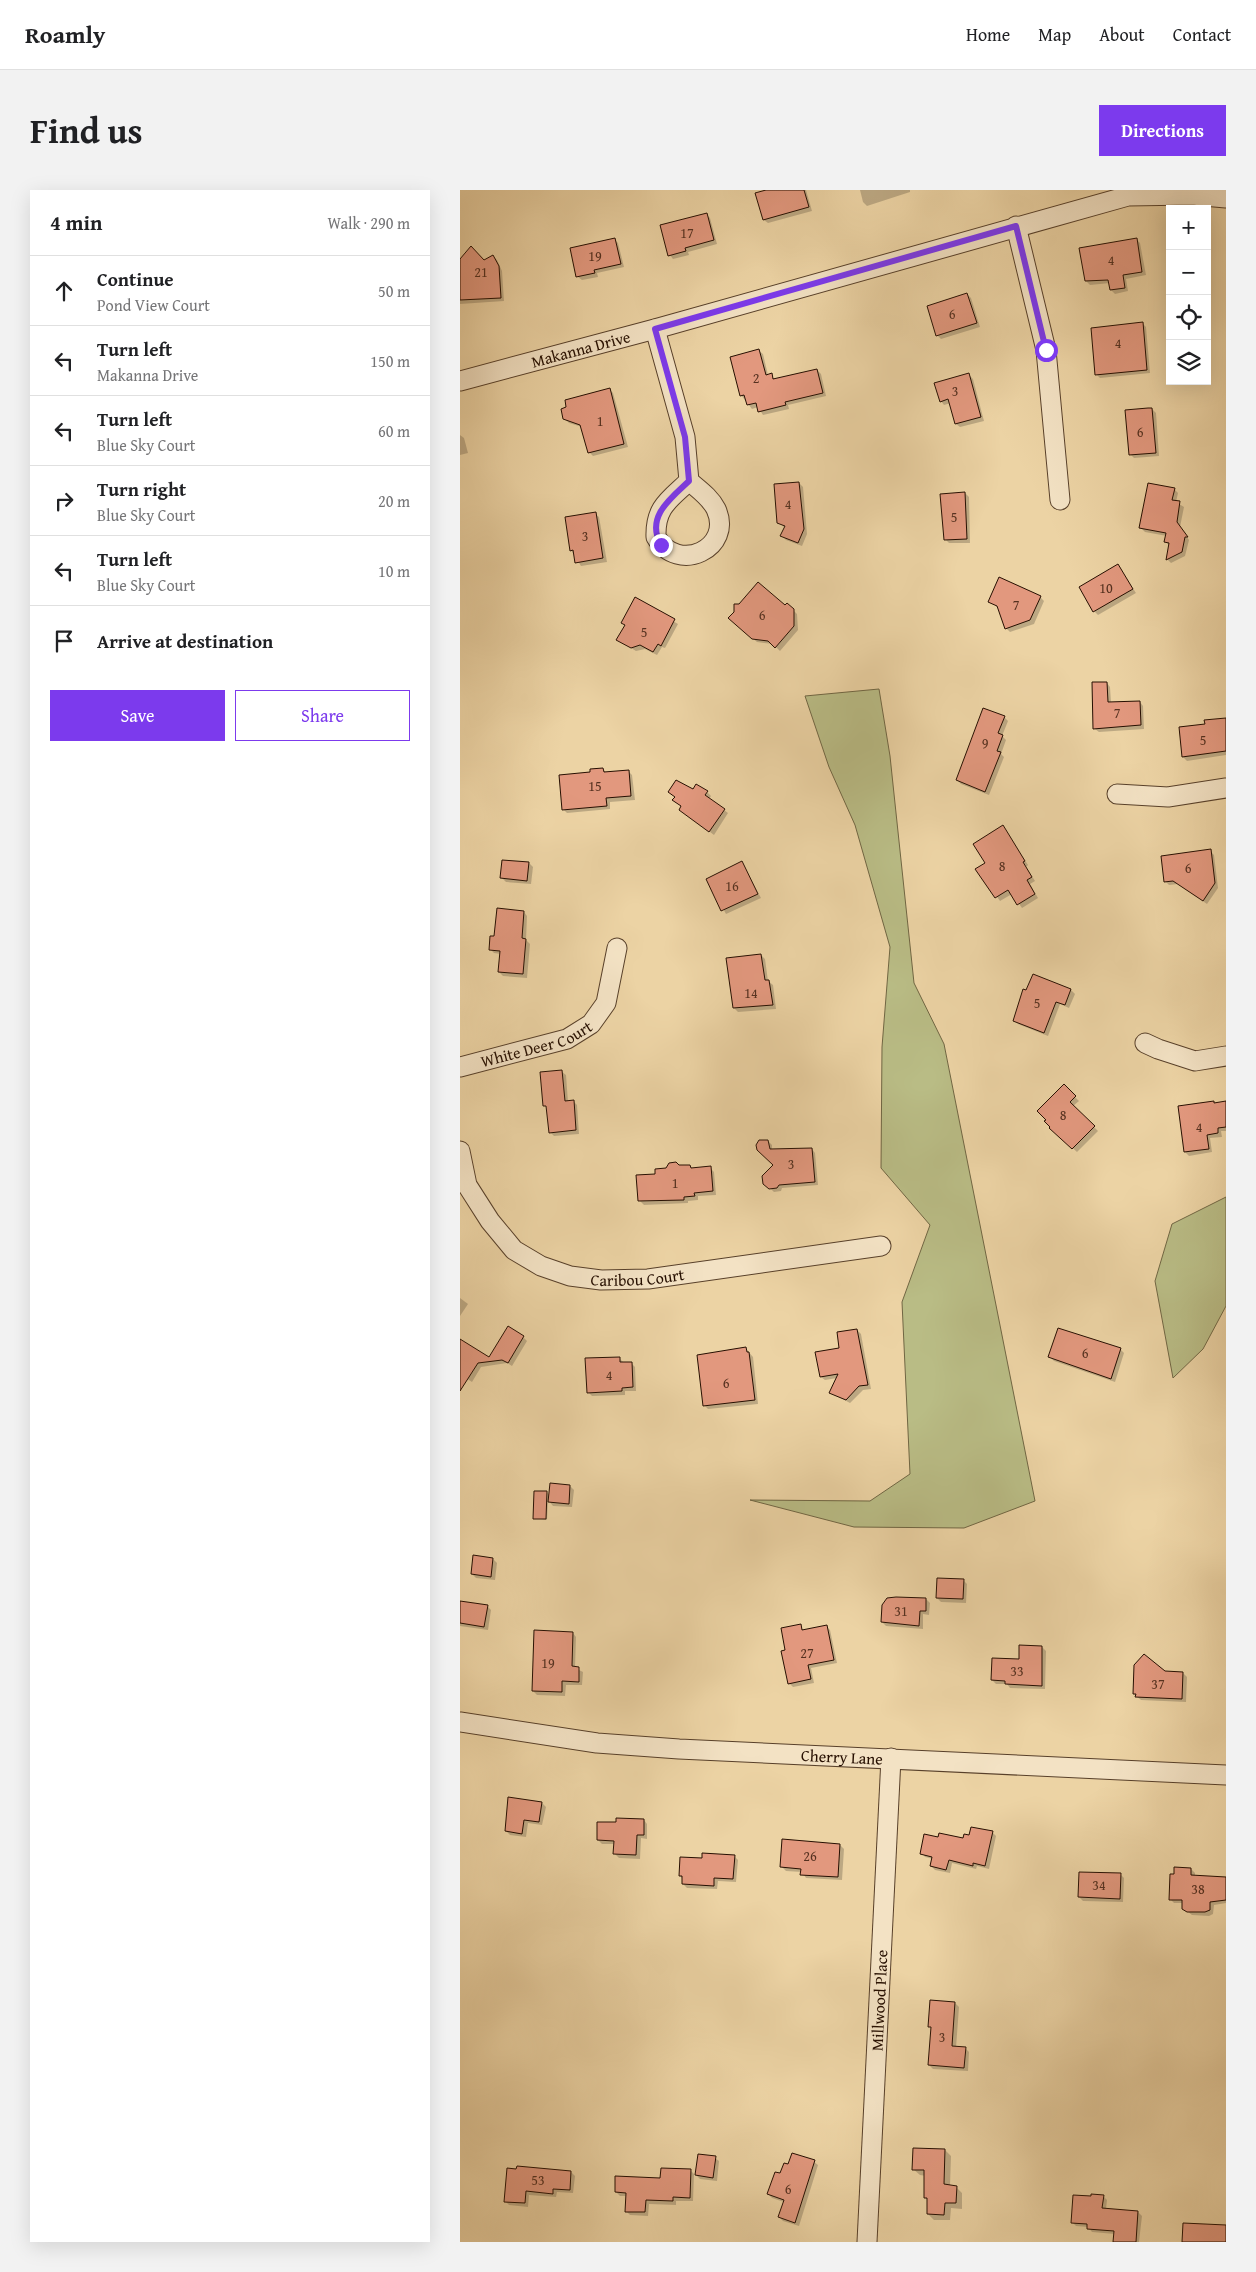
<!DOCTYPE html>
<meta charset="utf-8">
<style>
body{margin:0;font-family:"Gentium Book Plus",serif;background:#f2f2f2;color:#202124}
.controls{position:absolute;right:15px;top:15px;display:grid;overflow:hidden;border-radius:0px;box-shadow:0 5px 20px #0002}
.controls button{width:45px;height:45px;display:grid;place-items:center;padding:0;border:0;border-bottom:1px solid #e0e0e0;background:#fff;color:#202124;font:25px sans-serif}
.stop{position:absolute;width:15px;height:15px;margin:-11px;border:4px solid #7c3aed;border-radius:50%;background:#fff}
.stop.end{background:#7c3aed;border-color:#fff;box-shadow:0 1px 5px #0008}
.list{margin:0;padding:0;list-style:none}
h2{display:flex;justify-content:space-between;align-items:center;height:65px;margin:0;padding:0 20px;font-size:21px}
h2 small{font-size:16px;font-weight:400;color:#757577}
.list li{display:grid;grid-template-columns:32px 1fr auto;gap:15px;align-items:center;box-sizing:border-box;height:70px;padding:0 20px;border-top:1px solid #e0e0e0}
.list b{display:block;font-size:19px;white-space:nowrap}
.list p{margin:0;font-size:16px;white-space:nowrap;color:#757577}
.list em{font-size:16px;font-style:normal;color:#757577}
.actions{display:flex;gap:10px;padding:15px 20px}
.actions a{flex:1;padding:11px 0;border:1px solid #7c3aed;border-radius:0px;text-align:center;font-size:18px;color:#7c3aed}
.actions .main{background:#7c3aed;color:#fff}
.icon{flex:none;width:28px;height:28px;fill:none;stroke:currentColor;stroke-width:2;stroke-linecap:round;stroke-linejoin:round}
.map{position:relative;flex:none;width:766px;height:2052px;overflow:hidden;border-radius:0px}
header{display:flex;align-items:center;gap:30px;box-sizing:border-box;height:70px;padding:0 25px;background:#fff;border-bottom:1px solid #e0e0e0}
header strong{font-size:24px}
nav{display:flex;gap:28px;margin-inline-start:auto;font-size:18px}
.intro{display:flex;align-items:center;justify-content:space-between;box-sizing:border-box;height:120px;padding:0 30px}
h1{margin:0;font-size:35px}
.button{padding:12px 22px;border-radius:0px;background:#7c3aed;color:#fff;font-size:18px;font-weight:700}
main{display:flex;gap:30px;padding:0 30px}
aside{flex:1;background:#fff;border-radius:0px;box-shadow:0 5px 20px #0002}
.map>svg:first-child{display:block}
.green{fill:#b9bc85;stroke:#706643}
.shadow{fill:#0003}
.building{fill:#e2987e;stroke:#260f01}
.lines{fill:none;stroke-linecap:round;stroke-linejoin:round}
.minor-casing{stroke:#58402a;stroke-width:21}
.minor{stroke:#f3e2c4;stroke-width:19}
.route{stroke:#7c3aed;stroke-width:6}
.labels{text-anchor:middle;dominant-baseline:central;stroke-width:5;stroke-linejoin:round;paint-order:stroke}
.number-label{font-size:14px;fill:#553120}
.street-label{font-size:16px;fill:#260f01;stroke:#f3e2c4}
</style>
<header>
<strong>Roamly</strong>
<nav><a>Home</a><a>Map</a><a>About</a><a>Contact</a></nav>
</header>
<div class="intro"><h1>Find us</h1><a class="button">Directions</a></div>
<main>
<aside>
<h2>4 min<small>Walk · 290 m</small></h2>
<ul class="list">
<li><svg class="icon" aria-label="ahead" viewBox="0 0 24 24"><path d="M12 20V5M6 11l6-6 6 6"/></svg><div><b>Continue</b><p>Pond View Court</p></div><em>50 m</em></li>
<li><svg class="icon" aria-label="left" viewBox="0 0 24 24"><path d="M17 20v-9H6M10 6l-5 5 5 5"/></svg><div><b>Turn left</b><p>Makanna Drive</p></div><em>150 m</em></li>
<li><svg class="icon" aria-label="left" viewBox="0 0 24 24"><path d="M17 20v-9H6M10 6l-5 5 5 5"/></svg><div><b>Turn left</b><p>Blue Sky Court</p></div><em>60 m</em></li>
<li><svg class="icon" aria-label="right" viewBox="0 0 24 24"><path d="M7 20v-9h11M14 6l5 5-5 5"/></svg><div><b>Turn right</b><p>Blue Sky Court</p></div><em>20 m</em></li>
<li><svg class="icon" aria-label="left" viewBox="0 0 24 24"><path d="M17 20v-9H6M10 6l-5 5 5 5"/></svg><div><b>Turn left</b><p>Blue Sky Court</p></div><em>10 m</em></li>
<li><svg class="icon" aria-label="arrive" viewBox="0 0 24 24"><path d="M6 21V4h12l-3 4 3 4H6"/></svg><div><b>Arrive at destination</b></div></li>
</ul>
<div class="actions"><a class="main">Save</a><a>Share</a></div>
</aside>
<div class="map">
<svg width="766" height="2052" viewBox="0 0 766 2052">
<rect width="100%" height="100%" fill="#ecd3a4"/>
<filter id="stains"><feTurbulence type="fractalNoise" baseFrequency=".004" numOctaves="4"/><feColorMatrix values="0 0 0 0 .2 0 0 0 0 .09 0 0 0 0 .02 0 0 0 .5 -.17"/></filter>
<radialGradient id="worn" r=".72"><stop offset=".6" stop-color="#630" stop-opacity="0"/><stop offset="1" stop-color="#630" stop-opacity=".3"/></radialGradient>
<!-- green -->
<g class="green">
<polygon points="419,499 430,566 454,793 484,854 575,1311 504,1338 394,1337 290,1310 410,1311 450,1284 442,1112 470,1035 421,978 422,857 430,757 395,635 369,577 345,506"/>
<polygon points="766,1007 766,1116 743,1159 713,1188 695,1091 712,1034"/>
</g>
<!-- shadow -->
<g class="shadow">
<polygon points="303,0 346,0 352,21 308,33 304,30"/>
<polygon points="400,0 450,0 450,2 407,16 403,12"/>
<polygon points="246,24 250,28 257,54 228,62 229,65 213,69 210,65"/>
<polygon points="154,49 158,53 164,77 137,83 138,87 122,90 118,87"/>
<polygon points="676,49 680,53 686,85 666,89 668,101 655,104 651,100 650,93 630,95 626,91"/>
<polygon points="11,58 24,71 33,66 37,70 42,81 44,111 0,114 0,69"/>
<polygon points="507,104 511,108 520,137 481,149 477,145"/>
<polygon points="682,133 686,137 690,183 640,188 636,184"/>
<polygon points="299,161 303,164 308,185 311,185 315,190 357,180 361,184 366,206 328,215 329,219 303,225 298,217 292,219 281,205"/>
<polygon points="509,185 513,189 524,231 500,237 496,234 491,213 484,215 481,211"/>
<polygon points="149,199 153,203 168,257 133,266 129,262 122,237 109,233 105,229"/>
<polygon points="692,219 696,223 699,266 674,268 670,264"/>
<polygon points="0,245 4,248 8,263 0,265"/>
<polygon points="339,293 343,297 347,344 342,356 326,350 322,346 325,338 318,332"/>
<polygon points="714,299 718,303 716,312 724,317 720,337 729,350 725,366 711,373 707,369 710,356 705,351 707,346 685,342 681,338"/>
<polygon points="505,303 509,307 510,353 489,353 485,349"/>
<polygon points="135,324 139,327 147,372 121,376 111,360"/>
<polygon points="658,376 676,403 638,425 634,421"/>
<polygon points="580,407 584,411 574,434 550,442 546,438 539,418 529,411"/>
<polygon points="176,409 218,434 205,458 202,457 197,465 185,459 176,461 158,450"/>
<polygon points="327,414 337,424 338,440 320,461 313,454 297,452 273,432"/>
<polygon points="647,493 650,497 651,513 680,512 683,516 684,539 639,542 635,539"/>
<polygon points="544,527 548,531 542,546 546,550 541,564 544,567 529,605 501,594 497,590"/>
<polygon points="766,529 766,565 727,571 723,567 746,535"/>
<polygon points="143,580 147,583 168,581 172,585 175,610 150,612 150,619 107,623 103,619 132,583"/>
<polygon points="233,600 247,602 251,606 249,609 268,623 254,645 225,623 222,617 214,610"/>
<polygon points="543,637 568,675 566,677 575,691 570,694 578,708 562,718 552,704 540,711 517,679 526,673"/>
<polygon points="750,661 754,665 758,698 747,714 718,694 709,695 705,691"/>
<polygon points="69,673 73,677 71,694 46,692 42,688"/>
<polygon points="282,673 301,708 266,724 247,690"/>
<polygon points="64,722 67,726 66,750 70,754 67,788 43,786 39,782 41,764 34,763 30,759 36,748"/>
<polygon points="301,765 305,769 308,791 313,795 316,819 278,822 274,818"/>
<polygon points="574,785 611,800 615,804 609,818 600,814 588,846 558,834 554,830"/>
<polygon points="102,882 106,885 108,912 113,911 117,915 119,944 94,946 90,942 88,919 85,915"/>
<polygon points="604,896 619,911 613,916 638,941 617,962 591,938 588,930"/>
<polygon points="766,912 766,941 761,941 762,947 750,948 752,962 729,966 725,962"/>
<polygon points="308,951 312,955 312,960 352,959 355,963 358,995 322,998 321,1001 314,1002 305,993 314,975"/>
<polygon points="230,976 233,979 250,978 254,982 256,1005 238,1006 238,1010 228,1011 228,1013 184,1015 180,1011 197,985"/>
<polygon points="0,1108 8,1114 0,1126"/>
<polygon points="397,1140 401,1144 411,1199 403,1200 390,1213 371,1203 377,1188 365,1190 361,1187"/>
<polygon points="63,1147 67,1151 52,1176 47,1173 21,1177 12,1192 0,1184 0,1151 29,1169"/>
<polygon points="286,1159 293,1167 298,1214 248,1219 244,1215"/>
<polygon points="660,1159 664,1163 655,1192 594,1171 590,1167"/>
<polygon points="159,1168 163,1172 171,1173 175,1177 176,1201 165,1201 165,1205 132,1206 128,1202"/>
<polygon points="110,1296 114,1300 112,1317 93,1316 88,1310 87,1330 75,1328 87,1302 90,1306"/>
<polygon points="33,1369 37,1373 35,1390 16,1388 12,1384"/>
<polygon points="503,1390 507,1394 506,1413 481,1412 477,1408"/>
<polygon points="466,1409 470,1413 469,1425 463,1424 463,1439 426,1436 422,1432"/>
<polygon points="0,1412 27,1416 31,1420 28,1440 0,1436"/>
<polygon points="340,1436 344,1441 366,1436 370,1440 377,1473 351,1478 354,1493 333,1497 329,1493 327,1461"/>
<polygon points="113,1443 116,1447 115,1478 123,1482 122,1495 106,1495 105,1506 77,1505 73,1501"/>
<polygon points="582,1457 586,1461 585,1499 550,1498 547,1494 536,1494 532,1490"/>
<polygon points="705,1482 723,1483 727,1487 726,1512 681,1510 674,1504"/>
<polygon points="82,1613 86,1617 82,1635 68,1633 66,1647 50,1645 46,1641"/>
<polygon points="184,1630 187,1634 187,1649 181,1648 180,1669 159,1668 155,1664 155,1654 142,1654 138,1650 157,1634"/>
<polygon points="532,1642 536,1646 529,1679 517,1676 516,1679 492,1673 490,1683 475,1680 471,1676 473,1669 465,1667 462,1663"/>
<polygon points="380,1655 384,1659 382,1690 346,1688 342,1682 326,1681 322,1677"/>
<polygon points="274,1666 278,1670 276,1692 258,1691 257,1699 227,1698 223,1694 223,1689 220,1686 243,1669"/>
<polygon points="731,1679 735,1683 735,1686 766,1689 766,1713 754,1715 753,1724 749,1726 732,1725 723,1718 724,1713 714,1713 710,1709"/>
<polygon points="660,1684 664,1688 663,1712 623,1711 619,1707"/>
<polygon points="495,1813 499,1817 496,1858 505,1858 509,1862 508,1881 473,1879 469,1875 472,1839 470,1836"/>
<polygon points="485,1960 491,1966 490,1996 496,1997 502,2003 502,2019 491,2018 490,2030 474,2030 468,2024 468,2011 465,2007 466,1986 460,1985 453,1979"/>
<polygon points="255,1968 259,1971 257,1991 240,1989 236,1985"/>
<polygon points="354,1972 358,1975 339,2036 323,2031 319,2027 324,2012 312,2008 308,2004 329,1976"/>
<polygon points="48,1979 111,1982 115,1986 113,2003 97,2002 96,2007 69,2005 68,2017 49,2015 45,2011"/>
<polygon points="230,1980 234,1984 233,2011 216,2011 216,2015 189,2014 188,2026 170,2025 166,2021 167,2006 160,2006 156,2002"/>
<polygon points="643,2006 647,2010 646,2019 678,2022 682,2026 679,2052 654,2052 655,2044 632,2042 628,2037 616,2036 612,2032"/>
</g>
<!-- building -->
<g class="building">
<polygon points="306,0 344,0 349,17 303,30 295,3"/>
<polygon points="247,23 254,50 225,58 226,61 208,66 200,35"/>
<polygon points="155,48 161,74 134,80 135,83 116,87 110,58"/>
<polygon points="677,48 682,82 663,85 665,98 650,100 648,90 625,91 619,58"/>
<polygon points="11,56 24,70 33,65 39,76 41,108 0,110 0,69"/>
<polygon points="507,103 517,133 476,146 467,116"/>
<polygon points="683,132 687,180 635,185 631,138"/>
<polygon points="299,159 306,185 312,183 313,189 357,179 363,203 325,212 326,215 298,222 296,213 287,215 284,205 280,206 270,167"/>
<polygon points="509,183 521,227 495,234 488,209 480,212 474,193"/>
<polygon points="150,198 164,254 128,263 120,235 103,229 101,219 106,217 105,210"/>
<polygon points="688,218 692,218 696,263 669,265 665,220"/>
<polygon points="339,292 344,339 338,353 320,346 325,336 317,333 314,294"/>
<polygon points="688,293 715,298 712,310 720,311 717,332 728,347 725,347 722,362 706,370 709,353 704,352 706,343 679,338"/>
<polygon points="505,302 507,349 484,350 480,304"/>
<polygon points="136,322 143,368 115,373 113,360 110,361 105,327"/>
<polygon points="658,374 673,399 633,422 619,397"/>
<polygon points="539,387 581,406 570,430 545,439 537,416 528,412"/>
<polygon points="298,392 325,415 327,413 334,419 334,436 315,458 308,451 292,449 268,428 274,422 274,414 279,414"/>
<polygon points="175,407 215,429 201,456 198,454 193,462 180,455 171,458 156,450 165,435 161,433"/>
<polygon points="632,492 647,492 648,512 680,511 681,535 633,539"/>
<polygon points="523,518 545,526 538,543 543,545 537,561 541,562 525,602 496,590"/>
<polygon points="766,528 766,561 722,567 719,537 745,534 744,530"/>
<polygon points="143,578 144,582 169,580 171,606 146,608 147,616 102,620 99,585 130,582 130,579"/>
<polygon points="216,590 233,599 236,594 248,601 245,605 265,619 249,642 219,620 221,616 212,610 215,607 208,602"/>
<polygon points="543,635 565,671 563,672 572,687 567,690 575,704 557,715 548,700 535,708 515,679 525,673 513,654"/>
<polygon points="751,659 755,693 743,711 713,691 704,692 701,666"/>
<polygon points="42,670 69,672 67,691 40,688"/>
<polygon points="282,671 298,704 261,721 246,689"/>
<polygon points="37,718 64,721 62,748 66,749 63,784 38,782 40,761 29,760 30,746 34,746"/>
<polygon points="301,764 305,790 309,790 313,815 273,818 266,768"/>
<polygon points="573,784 611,799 605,815 596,812 584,843 553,831 563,799 566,800"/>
<polygon points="102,880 105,911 114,910 116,940 89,943 86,916 83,916 80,882"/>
<polygon points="604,894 616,906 610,912 635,936 612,959 589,938 590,937 584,931 586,930 577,921"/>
<polygon points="754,911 754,913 766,911 766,937 758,938 758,943 747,945 749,959 724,962 718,916"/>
<polygon points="299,950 308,950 310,959 352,958 355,992 319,995 317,998 309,999 303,994 302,986 313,975 297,960 296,955"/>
<polygon points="216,972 219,975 230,975 231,978 251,976 253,1001 234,1003 235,1006 224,1007 224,1010 178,1011 176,985 195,984 195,979 206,978 209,973"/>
<polygon points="48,1136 64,1146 48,1173 42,1170 18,1173 0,1201 0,1149 29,1167"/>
<polygon points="598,1138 661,1158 651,1189 588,1167"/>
<polygon points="397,1139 408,1195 399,1196 386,1210 369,1203 378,1184 360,1187 355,1162 379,1158 377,1142"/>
<polygon points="286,1157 287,1162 289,1162 295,1210 243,1216 237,1165"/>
<polygon points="160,1167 160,1172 172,1172 173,1197 162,1198 162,1201 127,1203 125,1168"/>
<polygon points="90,1293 110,1295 109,1314 88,1312"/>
<polygon points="74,1301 87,1301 86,1329 73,1329"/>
<polygon points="13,1365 33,1368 31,1387 11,1384"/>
<polygon points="477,1388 504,1389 503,1409 476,1408"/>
<polygon points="436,1407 466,1408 466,1421 460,1421 459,1436 421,1432 422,1415 427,1408"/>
<polygon points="0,1411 28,1415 24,1437 0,1433"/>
<polygon points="341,1434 342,1440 367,1435 374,1470 348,1475 351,1489 328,1494 321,1461 325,1460 321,1438"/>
<polygon points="74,1440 113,1442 112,1476 119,1477 119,1492 102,1491 102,1502 72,1501"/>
<polygon points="559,1455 582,1456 582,1496 545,1494 545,1491 531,1490 532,1468 559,1469"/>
<polygon points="684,1464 705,1481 723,1482 722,1509 675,1507 676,1504 673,1504 674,1475"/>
<polygon points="48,1607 82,1612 79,1632 64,1630 62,1644 45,1641"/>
<polygon points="156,1628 184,1629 184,1645 177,1645 176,1665 153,1664 154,1651 137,1650 137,1632 156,1632"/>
<polygon points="511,1637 533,1641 525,1676 513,1673 513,1676 489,1670 486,1680 470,1676 472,1667 460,1664 464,1644 478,1647 479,1643 503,1648 504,1644 509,1645"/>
<polygon points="322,1649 380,1654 378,1687 340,1685 341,1679 320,1677"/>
<polygon points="242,1663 275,1665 273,1689 254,1688 254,1696 222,1694 222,1686 219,1686 220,1667 242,1668"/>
<polygon points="714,1677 731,1678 731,1685 766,1687 766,1710 750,1712 750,1720 745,1722 727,1722 722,1719 722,1710 709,1710 710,1684 714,1684"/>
<polygon points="619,1682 661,1683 660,1709 618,1707"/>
<polygon points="470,1810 495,1812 492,1856 506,1857 504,1878 468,1875 471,1837 468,1837"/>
<polygon points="453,1958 485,1959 484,1994 497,1996 496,2013 485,2013 484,2025 467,2024 467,2008 464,2008 464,1980 452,1980"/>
<polygon points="332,1963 355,1970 335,2033 318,2027 324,2010 307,2004 315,1982 320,1983 324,1973 328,1974"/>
<polygon points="238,1964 256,1966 253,1988 235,1985"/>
<polygon points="57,1976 111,1981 110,2000 93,1999 93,2004 66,2001 65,2013 44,2012 47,1978 56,1979"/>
<polygon points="201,1978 231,1979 230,2008 213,2007 213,2011 186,2010 185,2022 165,2022 166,2003 155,2002 155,1986 200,1988"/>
<polygon points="631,2004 644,2005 642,2018 678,2021 676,2052 653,2052 654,2041 627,2039 627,2034 611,2033 613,2005 631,2006"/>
<polygon points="723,2033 766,2035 766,2052 722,2052"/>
</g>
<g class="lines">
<!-- minor casing -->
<g class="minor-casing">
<g id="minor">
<polyline points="556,36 586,160 600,310"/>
<path d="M195,139L225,247L229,291C209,310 195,317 196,347C218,385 274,358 256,319C250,307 238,299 229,291"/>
<path id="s1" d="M0,191L195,139L668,6L732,5L766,8"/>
<polyline points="657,604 708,607 766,598"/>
<polyline points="685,853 698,859 735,871 766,866"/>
<path id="s2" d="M0,877L107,849L131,834L146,813L157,758"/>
<path id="s3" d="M0,961L7,995L30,1031L54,1060L81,1076L110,1086L141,1090L188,1089L421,1056"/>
<path id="s4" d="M0,1532L137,1553L219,1559L766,1585"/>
<path id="s5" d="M407,2052L431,1568"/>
</g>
</g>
<!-- minor -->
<use href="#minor" class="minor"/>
</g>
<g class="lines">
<!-- route -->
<path class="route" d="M201,355C185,327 211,308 229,291L225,247L195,139L556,36L586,160"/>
</g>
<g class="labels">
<!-- number labels -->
<g class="number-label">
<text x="227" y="43">17</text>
<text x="135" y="66">19</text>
<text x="651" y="70">4</text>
<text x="21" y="82">21</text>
<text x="492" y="124">6</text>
<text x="658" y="153">4</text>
<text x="296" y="188">2</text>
<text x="495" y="201">3</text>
<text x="140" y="231">1</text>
<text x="680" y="242">6</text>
<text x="328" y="314">4</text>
<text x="494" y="327">5</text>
<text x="125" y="346">3</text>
<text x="646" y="398">10</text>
<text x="556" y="415">7</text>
<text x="302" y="425">6</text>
<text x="184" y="442">5</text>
<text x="657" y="523">7</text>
<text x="743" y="550">5</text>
<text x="525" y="553">9</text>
<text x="135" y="596">15</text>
<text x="542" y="676">8</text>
<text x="728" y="678">6</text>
<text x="272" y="696">16</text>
<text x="291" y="803">14</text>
<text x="577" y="813">5</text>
<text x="603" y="925">8</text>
<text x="739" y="937">4</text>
<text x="331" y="974">3</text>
<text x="215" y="993">1</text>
<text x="625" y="1163">6</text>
<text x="149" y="1185">4</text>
<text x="266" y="1193">6</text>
<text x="441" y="1421">31</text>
<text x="347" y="1463">27</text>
<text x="88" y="1473">19</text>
<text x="557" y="1481">33</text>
<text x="698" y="1494">37</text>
<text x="350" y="1666">26</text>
<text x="639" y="1695">34</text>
<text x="738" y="1699">38</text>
<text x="482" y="1847">3</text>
<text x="78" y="1990">53</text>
<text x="328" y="1999">6</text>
</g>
<!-- street labels -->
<g class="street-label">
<text stroke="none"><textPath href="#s1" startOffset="125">Makanna Drive</textPath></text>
<text stroke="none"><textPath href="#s2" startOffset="80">White Deer Court</textPath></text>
<text stroke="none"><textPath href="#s3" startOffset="245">Caribou Court</textPath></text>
<text stroke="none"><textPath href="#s4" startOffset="384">Cherry Lane</textPath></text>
<text stroke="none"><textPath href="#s5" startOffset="242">Millwood Place</textPath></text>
</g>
</g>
<rect width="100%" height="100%" filter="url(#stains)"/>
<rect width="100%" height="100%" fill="url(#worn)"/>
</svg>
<div class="controls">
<button>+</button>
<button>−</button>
<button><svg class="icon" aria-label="locate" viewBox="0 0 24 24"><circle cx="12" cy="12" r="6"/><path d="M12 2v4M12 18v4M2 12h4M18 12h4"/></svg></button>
<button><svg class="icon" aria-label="layers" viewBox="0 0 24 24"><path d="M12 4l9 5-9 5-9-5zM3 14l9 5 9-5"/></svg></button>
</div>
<div class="stop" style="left:586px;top:160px"></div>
<div class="stop end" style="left:201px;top:355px"></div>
</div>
</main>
